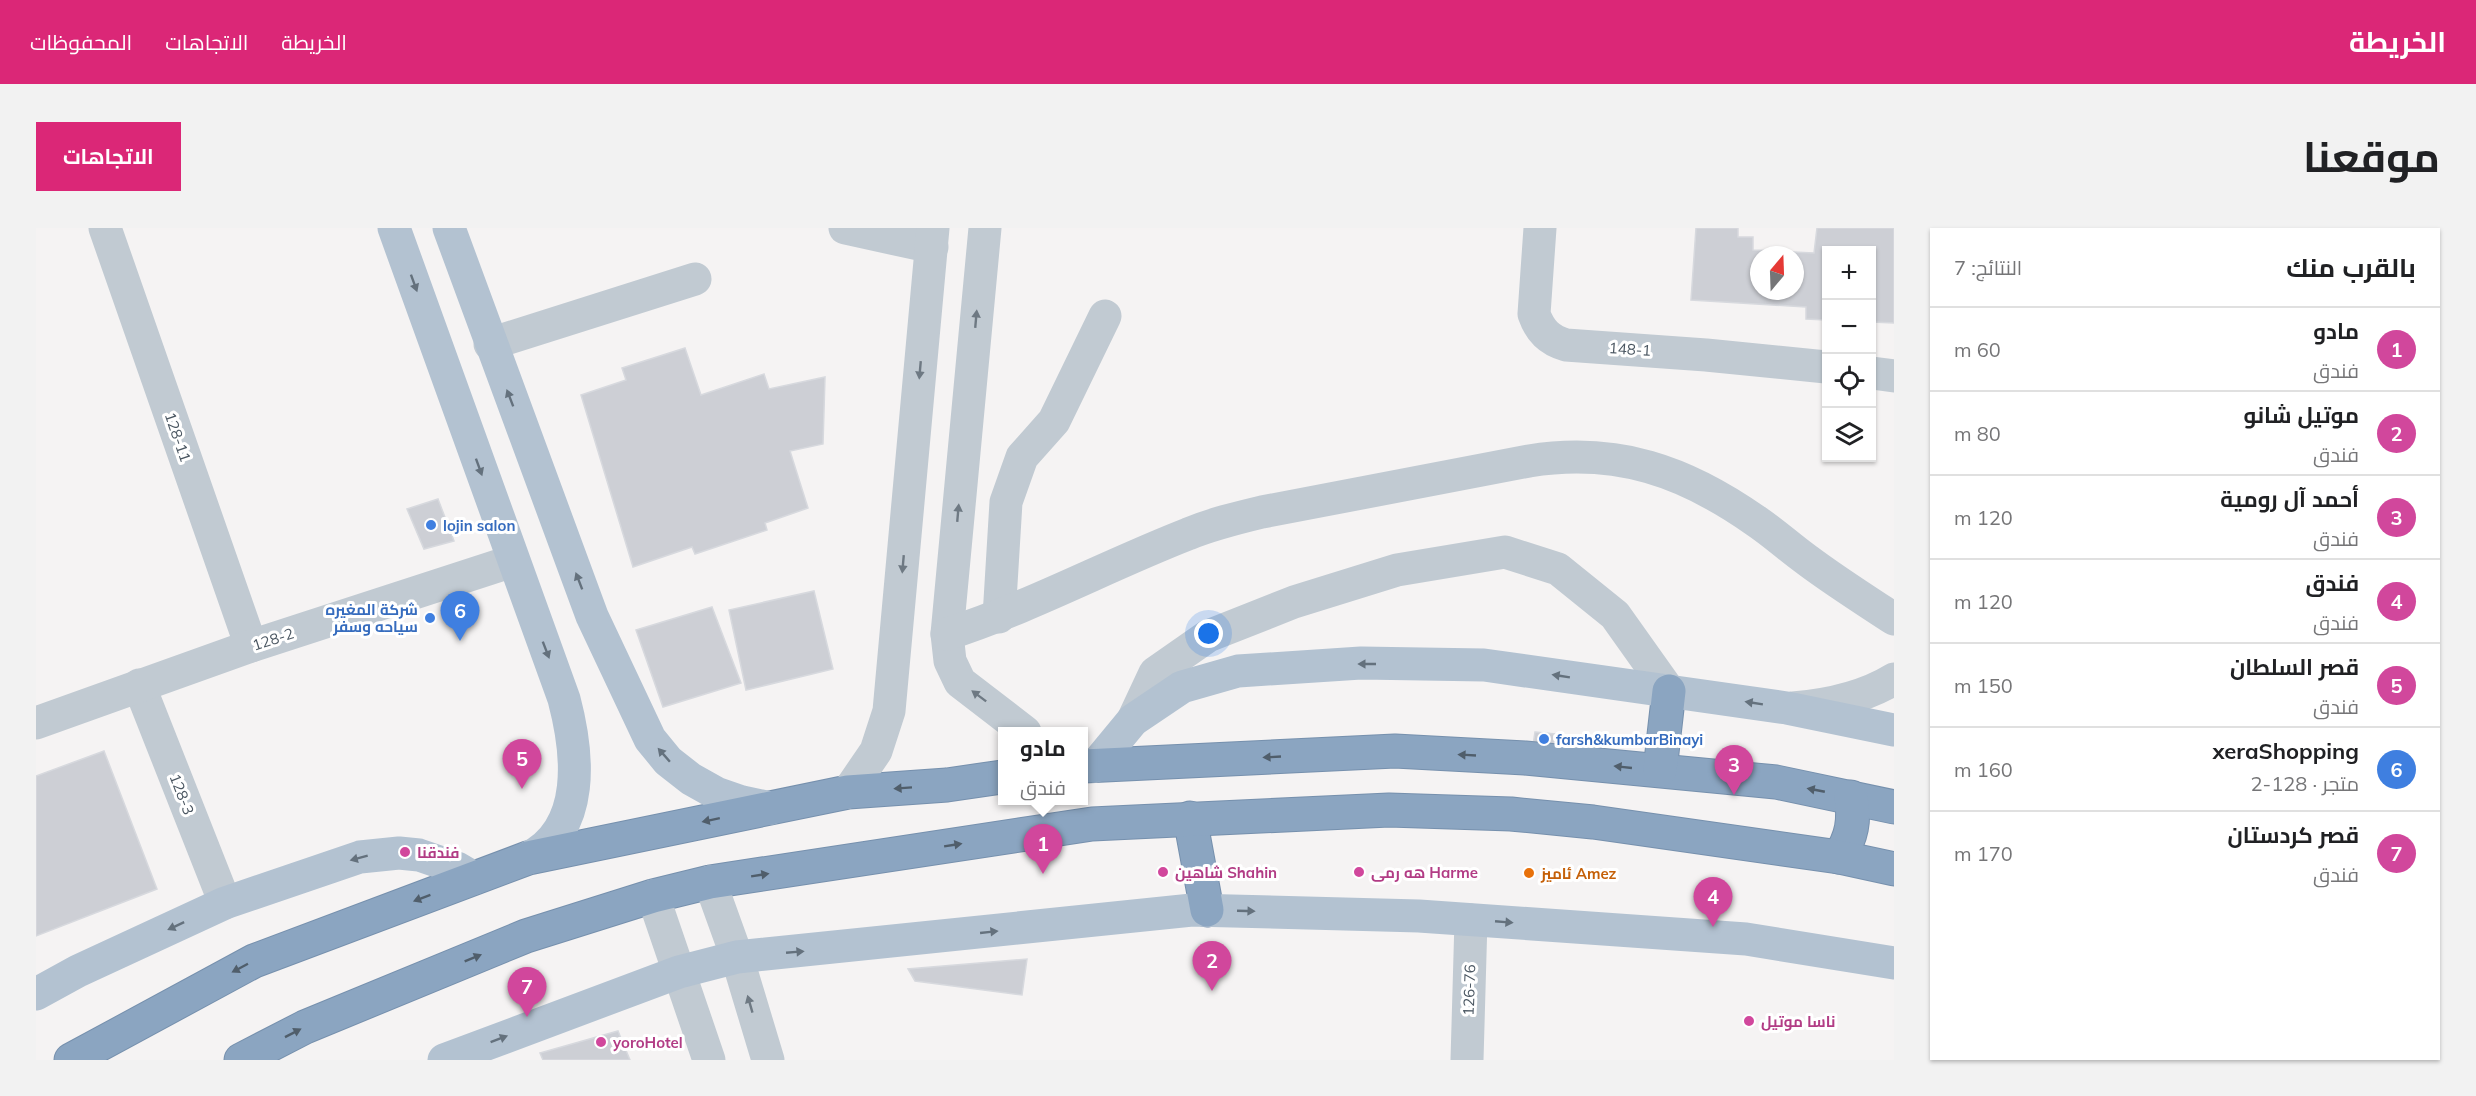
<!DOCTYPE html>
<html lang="ar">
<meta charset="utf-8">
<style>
body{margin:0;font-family:Mulish,Cairo,sans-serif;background:#f2f2f2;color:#202124;direction:rtl}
.controls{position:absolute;right:18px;top:18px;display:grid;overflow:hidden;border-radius:0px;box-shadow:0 2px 4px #0004}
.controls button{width:54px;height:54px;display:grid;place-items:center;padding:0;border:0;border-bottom:2px solid #e0e0e0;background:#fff;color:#202124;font:30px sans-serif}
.compass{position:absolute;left:1714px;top:18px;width:54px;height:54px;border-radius:50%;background:#fff;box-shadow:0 2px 4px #0004;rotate:19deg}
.you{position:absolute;left:1173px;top:406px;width:21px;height:21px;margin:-15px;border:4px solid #fff;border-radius:50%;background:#1a73e8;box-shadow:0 0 0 9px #1a73e833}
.badge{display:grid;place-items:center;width:39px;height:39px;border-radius:50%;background:#db2777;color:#fff;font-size:20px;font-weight:700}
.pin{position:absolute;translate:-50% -50px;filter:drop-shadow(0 2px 3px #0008)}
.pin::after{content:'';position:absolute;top:32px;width:21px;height:18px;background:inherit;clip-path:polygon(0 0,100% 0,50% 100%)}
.popup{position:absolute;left:962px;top:499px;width:90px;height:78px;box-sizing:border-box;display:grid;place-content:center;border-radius:0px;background:#fff;filter:drop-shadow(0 2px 4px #0005);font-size:20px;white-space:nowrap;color:#757577}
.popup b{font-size:22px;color:#202124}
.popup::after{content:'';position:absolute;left:50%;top:100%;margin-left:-12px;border:12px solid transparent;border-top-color:#fff}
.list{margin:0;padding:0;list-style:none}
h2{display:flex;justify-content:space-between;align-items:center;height:78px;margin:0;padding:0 24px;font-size:26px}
h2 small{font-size:20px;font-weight:400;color:#757577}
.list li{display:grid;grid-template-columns:39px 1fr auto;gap:18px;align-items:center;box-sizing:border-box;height:84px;padding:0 24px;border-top:2px solid #e0e0e0}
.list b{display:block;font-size:22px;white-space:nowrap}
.list p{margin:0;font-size:20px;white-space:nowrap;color:#757577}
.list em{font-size:20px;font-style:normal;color:#757577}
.icon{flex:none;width:33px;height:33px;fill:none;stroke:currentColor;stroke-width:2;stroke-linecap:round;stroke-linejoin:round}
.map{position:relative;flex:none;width:1858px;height:832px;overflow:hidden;direction:ltr;border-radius:0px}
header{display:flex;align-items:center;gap:36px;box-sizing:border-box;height:84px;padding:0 30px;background:#db2777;color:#fff}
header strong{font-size:28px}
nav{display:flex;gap:33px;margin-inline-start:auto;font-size:21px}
.intro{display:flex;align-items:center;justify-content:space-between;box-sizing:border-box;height:144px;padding:0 36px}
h1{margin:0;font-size:42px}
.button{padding:15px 27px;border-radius:0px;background:#db2777;color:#fff;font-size:21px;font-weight:700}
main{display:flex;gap:36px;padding:0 36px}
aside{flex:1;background:#fff;border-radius:0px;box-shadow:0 2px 4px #0004}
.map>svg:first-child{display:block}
.building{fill:#cdcfd5;stroke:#d7d9de;stroke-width:1.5;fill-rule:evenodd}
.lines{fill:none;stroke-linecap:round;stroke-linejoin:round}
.highway-casing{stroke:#7690ad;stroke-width:35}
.minor{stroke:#c1cad2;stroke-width:33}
.major{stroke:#b3c2d1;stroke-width:33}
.highway{stroke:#8ba5c1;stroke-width:33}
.oneway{fill:#64717d}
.oneway2{fill:#6e7983}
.oneway3{fill:#505e6b}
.shop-dot{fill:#3f7fe0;stroke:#fff;stroke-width:2}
.hotel-dot{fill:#d1479c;stroke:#fff;stroke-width:2}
.food-dot{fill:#e8710a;stroke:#fff;stroke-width:2}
.labels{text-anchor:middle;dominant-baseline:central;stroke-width:6;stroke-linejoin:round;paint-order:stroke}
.street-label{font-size:15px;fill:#4a5661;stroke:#fff}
.shop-label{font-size:15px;font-weight:bold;fill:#366cbe;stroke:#fff;text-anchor:start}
.hotel-label{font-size:15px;font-weight:bold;fill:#b23c85;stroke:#fff;text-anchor:start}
.food-label{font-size:15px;font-weight:bold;fill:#c56008;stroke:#fff;text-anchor:start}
</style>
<header>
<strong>الخريطة</strong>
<nav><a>الخريطة</a><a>الاتجاهات</a><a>المحفوظات</a></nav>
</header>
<div class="intro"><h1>موقعنا</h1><a class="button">الاتجاهات</a></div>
<main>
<aside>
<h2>بالقرب منك<small>النتائج: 7</small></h2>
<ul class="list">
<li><span class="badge" style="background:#d1479c">1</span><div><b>مادو</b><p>فندق</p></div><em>60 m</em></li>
<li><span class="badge" style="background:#d1479c">2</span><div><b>موتيل شانو</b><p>فندق</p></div><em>80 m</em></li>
<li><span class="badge" style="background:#d1479c">3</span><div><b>أحمد آل رومية</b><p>فندق</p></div><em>120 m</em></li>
<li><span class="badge" style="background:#d1479c">4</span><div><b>فندق</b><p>فندق</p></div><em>120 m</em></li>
<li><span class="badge" style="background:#d1479c">5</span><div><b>قصر السلطان</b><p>فندق</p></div><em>150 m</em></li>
<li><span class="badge" style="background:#3f7fe0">6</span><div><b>xeraShopping</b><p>متجر · 128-2</p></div><em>160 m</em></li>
<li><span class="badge" style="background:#d1479c">7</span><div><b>قصر كردستان</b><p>فندق</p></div><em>170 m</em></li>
</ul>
</aside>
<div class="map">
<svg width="1858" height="832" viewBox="0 0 1858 832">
<rect width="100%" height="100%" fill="#f5f3f3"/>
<!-- building -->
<g class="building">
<path d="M1660,0H1702V9H1717V22L1778,25L1781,0H1858V95L1836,94V22H1790V92L1770,91V79L1655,72ZM1723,27H1759V63H1723Z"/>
<polygon points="649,120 665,167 728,146 733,161 789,149 787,216 754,223 772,280 729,295 731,302 659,326 656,319 597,339 545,167 590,152 586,140"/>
<polygon points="402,271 418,313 388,321 371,281"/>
<polygon points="778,363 797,441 710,462 693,382"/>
<polygon points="676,379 705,455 627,479 600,402"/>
<polygon points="1499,504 1519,506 1518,518 1497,517"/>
<polygon points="68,523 121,661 0,708 0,548"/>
<polygon points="991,731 986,767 879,753 872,741"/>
<polygon points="582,803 594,832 507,832 504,825"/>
</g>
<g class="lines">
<!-- highway casing -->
<g class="highway-casing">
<g id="highway">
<polyline points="1048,538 1359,523 1489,530 1740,554 1858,579"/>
<polyline points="1624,542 1633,463"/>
<polyline points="1154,590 1171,682"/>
<path d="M1803,629C1816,609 1819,592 1815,569"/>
<polyline points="35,832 218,733 492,630 812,564 911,557 966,549"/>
<polyline points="205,832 269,799 490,708 617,668 674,654 1056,596 1353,582 1475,586 1557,594 1803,629 1858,641"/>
</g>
</g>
<!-- minor -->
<g class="minor">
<polyline points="69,0 215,418"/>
<polyline points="809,0 896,19"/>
<polyline points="949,0 911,406 914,433 924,454 989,504"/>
<path d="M1504,0L1498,86C1504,103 1513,112 1530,117L1670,127L1790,139"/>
<polyline points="454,116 659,51"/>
<polyline points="1836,145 1858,148"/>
<polyline points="963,389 970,274 986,229 1018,193 1069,88"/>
<path d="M911,406C995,379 1070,338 1152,306C1176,296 1201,290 1226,284L1493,233C1581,219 1649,243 1720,293C1738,305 1754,320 1771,332C1799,353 1829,372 1858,391"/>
<polyline points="103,457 189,675"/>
<path d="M1757,480C1792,477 1827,470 1858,451"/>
<polyline points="1097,492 1119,445 1172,408 1258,374 1361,342 1469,324 1522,341 1579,387 1633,463"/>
<polyline points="0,495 215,418 477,333"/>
<polyline points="812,564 840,523 853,483 897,0"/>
<polyline points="674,654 701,729 732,832"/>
<polyline points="617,668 673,832"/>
<polyline points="1431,832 1435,692"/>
</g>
<!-- major -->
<g class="major">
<path d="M358,0L528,471C542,524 551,601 492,630"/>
<polyline points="413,0 556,388 614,511 632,533 655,551 680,565 706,574 735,580"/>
<polyline points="1059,538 1097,492 1146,459 1202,443 1325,435 1448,437 1751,480 1858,502"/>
<polyline points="0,766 42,743 189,675 324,629 363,625 383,627 421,640 438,650"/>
<polyline points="408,832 643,744 701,729 1156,682 1383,688 1710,711 1858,735"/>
</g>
<!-- highway -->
<use href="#highway" class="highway"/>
</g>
<!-- one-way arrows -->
<defs><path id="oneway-solid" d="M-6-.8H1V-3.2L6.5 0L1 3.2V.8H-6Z" transform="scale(1.5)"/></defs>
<g class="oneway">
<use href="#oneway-solid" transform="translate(378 55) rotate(70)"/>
<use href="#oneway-solid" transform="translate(474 170) rotate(-111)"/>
<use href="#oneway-solid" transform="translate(443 239) rotate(70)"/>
<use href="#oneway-solid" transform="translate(543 353) rotate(-111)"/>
<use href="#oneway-solid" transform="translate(510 422) rotate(69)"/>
<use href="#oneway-solid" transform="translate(1331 436) rotate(180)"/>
<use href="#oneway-solid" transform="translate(1525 448) rotate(-171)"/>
<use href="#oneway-solid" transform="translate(1718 475) rotate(-171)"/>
<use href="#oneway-solid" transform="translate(628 527) rotate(-131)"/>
<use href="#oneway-solid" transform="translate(323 630) rotate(165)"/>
<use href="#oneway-solid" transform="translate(1210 683) rotate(2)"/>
<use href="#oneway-solid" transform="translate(1468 694) rotate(5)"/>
<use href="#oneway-solid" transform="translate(140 698) rotate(155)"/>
<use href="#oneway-solid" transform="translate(953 704) rotate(-6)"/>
<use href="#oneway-solid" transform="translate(759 724) rotate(-5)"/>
<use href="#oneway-solid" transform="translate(463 811) rotate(-21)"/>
</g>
<g class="oneway2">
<use href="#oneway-solid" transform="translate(940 91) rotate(-85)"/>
<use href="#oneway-solid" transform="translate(884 142) rotate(95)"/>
<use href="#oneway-solid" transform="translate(922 285) rotate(-85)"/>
<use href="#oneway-solid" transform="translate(867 336) rotate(95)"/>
<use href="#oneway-solid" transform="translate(943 468) rotate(-143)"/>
<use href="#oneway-solid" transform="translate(714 776) rotate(-106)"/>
</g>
<g class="oneway3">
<use href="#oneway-solid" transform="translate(1431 527) rotate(-177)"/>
<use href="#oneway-solid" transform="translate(1236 529) rotate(177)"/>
<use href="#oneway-solid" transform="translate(1587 539) rotate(-174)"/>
<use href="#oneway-solid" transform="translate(867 560) rotate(176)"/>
<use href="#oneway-solid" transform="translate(1780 562) rotate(-169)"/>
<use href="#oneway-solid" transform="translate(675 592) rotate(168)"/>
<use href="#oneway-solid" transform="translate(917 617) rotate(-9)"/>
<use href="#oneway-solid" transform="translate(724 647) rotate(-9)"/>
<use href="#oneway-solid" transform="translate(386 670) rotate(159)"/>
<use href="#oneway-solid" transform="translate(437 730) rotate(-22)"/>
<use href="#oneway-solid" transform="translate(204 740) rotate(152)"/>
<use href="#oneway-solid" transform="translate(257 805) rotate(-27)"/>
</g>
<!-- markers -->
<g class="shop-dot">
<circle cx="395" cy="297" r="6"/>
<circle cx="394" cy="390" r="6"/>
<circle cx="1508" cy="511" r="6"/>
</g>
<g class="hotel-dot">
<circle cx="369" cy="624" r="6"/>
<circle cx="1127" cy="644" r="6"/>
<circle cx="1323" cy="644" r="6"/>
<circle cx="1713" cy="793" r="6"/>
<circle cx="565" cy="814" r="6"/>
</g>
<circle class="food-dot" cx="1493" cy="645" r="6"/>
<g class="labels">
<!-- street labels -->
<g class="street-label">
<text transform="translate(1594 121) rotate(4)">148-1</text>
<text transform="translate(142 209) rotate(71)">128-11</text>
<text transform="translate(237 411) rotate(-18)">128-2</text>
<text transform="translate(146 566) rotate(69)">128-3</text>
<text transform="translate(1433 762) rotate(-88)">126-76</text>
</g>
<!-- shop labels -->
<g class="shop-label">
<text x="407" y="297">lojin salon</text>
<text x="382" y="381" text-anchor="end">شركة المغيره<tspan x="382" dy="17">سياحه وسفر</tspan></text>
<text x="1520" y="511">farsh&amp;kumbarBinayi</text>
</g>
<!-- hotel labels -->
<g class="hotel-label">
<text x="381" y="624">فندقنا</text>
<text x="1139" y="644">شاهین Shahin</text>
<text x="1335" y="644">هه رمی Harme</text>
<text x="1725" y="793">ناسا موتيل</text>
<text x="577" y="814">yoroHotel</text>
</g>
<!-- food labels -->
<g class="food-label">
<text x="1505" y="645">ئاميز Amez</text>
</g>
</g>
</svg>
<div class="controls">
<button>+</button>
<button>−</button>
<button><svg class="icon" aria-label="locate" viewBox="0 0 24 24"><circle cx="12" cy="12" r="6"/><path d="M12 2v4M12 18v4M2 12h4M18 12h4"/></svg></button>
<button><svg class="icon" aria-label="layers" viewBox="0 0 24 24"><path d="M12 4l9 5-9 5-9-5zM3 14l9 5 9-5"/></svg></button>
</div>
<svg class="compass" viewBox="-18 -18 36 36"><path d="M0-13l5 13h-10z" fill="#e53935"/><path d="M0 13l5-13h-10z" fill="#757577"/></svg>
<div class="you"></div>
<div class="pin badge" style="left:1007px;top:646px;background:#d1479c">1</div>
<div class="popup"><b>مادو</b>فندق</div>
<div class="pin badge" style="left:1176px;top:763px;background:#d1479c">2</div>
<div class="pin badge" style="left:1698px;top:567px;background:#d1479c">3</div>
<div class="pin badge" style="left:1677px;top:699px;background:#d1479c">4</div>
<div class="pin badge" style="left:486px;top:561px;background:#d1479c">5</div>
<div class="pin badge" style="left:424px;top:413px;background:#3f7fe0">6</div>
<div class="pin badge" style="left:491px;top:789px;background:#d1479c">7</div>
</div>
</main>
